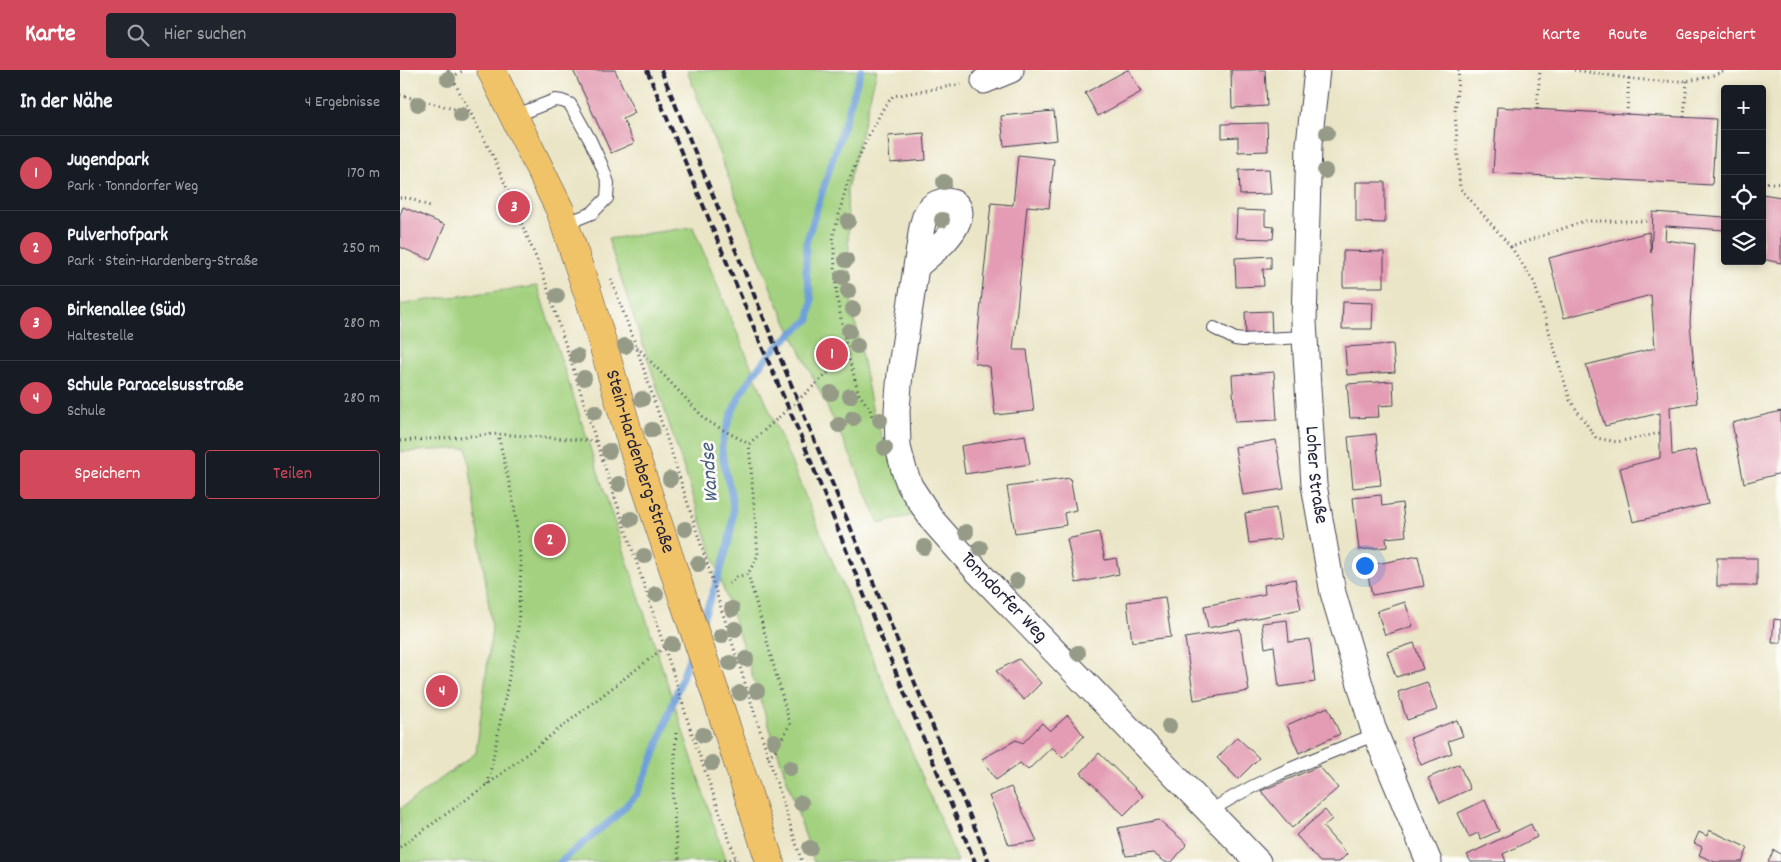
<!DOCTYPE html>
<html lang="de">
<meta charset="utf-8">
<style>
body{margin:0;font-family:Dekko,sans-serif;background:#20242c;color:#f1f3f6}
.controls{position:absolute;right:15px;top:15px;display:grid;overflow:hidden;border-radius:5px;box-shadow:0 2px 8px #0003}
.controls button{width:45px;height:45px;display:grid;place-items:center;padding:0;border:0;border-bottom:1px solid #363941;background:#171b24;color:#f1f3f6;font:25px sans-serif}
.you{position:absolute;left:964px;top:495px;width:18px;height:18px;margin:-12px;border:4px solid #fff;border-radius:50%;background:#1a73e8;box-shadow:0 0 0 8px #1a73e833}
.badge{display:grid;place-items:center;width:32px;height:32px;border-radius:50%;background:#d1495b;color:#fff;font-size:16px;font-weight:700}
.pin{position:absolute;translate:-50% -50%;border:2px solid #fff;box-shadow:0 1px 5px #0006}
.list{margin:0;padding:0;list-style:none}
h2{display:flex;justify-content:space-between;align-items:center;height:65px;margin:0;padding:0 20px;font-size:21px}
h2 small{font-size:16px;font-weight:400;color:#9ea1a6}
.list li{display:grid;grid-template-columns:32px 1fr auto;gap:15px;align-items:center;box-sizing:border-box;height:75px;padding:0 20px;border-top:1px solid #363941}
.list b{display:block;font-size:19px;white-space:nowrap}
.list p{margin:0;font-size:16px;white-space:nowrap;color:#9ea1a6}
.list em{font-size:16px;font-style:normal;color:#9ea1a6}
.actions{display:flex;gap:10px;padding:15px 20px}
.actions a{flex:1;padding:11px 0;border:1px solid #d1495b;border-radius:5px;text-align:center;font-size:18px;color:#d1495b}
.actions .main{background:#d1495b;color:#fff}
.icon{flex:none;width:28px;height:28px;fill:none;stroke:currentColor;stroke-width:2;stroke-linecap:round;stroke-linejoin:round}
.map{position:relative;flex:none;width:1381px;height:792px;overflow:hidden}
header{display:flex;align-items:center;gap:30px;box-sizing:border-box;height:70px;padding:0 25px;background:#d1495b;color:#fff}
header strong{font-size:24px}
nav{display:flex;gap:28px;margin-inline-start:auto;font-size:18px}
.search{width:350px;height:45px;background:#20242c;display:flex;align-items:center;gap:12px;box-sizing:border-box;padding:0 18px;border-radius:5px;color:#9ea1a6;font-size:19px}
main{display:flex}
aside{flex:1;background:#171b24}
.map>svg:first-child{display:block}
.green{fill:#a3d17f;stroke:#627a5d}
.lines{fill:none;stroke-linecap:round;stroke-linejoin:round}
.stream{stroke:#6fa0d9;stroke-width:7}
.building{fill:#e39cb4}
.service-casing{stroke:#403f50;stroke-width:14}
.minor-casing{stroke:#403f50;stroke-width:27}
.primary-casing{stroke:#403f50;stroke-width:29}
.path{stroke:#403f50;stroke-width:3;stroke-dasharray:1 4;stroke-linecap:butt}
.service{stroke:#fff;stroke-width:12}
.minor{stroke:#fff;stroke-width:25}
.primary{stroke:#f1c369;stroke-width:28}
.rail{stroke:#22223b;stroke-width:4;stroke-dasharray:8 4;stroke-linecap:butt}
.primary-bridge-casing{stroke:#403f50;stroke-width:29;stroke-linecap:butt}
.path-bridge{stroke:#403f50;stroke-width:3;stroke-dasharray:1 4;stroke-linecap:butt}
.primary-bridge{stroke:#f1c369;stroke-width:28}
.tree{fill:#959b87}
.labels{text-anchor:middle;dominant-baseline:central;stroke-width:5;stroke-linejoin:round;paint-order:stroke}
.street-label{font-size:20px;fill:#22223b;stroke:#fdfcf7}
.water-label{font-size:21px;font-style:italic;fill:#455b82;stroke:#fdfcf7}
</style>
<header>
<strong>Karte</strong>
<div class="search"><svg class="icon" aria-label="search" viewBox="0 0 24 24"><circle cx="10" cy="10" r="6"/><path d="M15 15l6 6"/></svg>Hier suchen</div>
<nav><a>Karte</a><a>Route</a><a>Gespeichert</a></nav>
</header>
<main>
<aside>
<h2>In der Nähe<small>4 Ergebnisse</small></h2>
<ul class="list">
<li><span class="badge">1</span><div><b>Jugendpark</b><p>Park · Tonndorfer Weg</p></div><em>170 m</em></li>
<li><span class="badge">2</span><div><b>Pulverhofpark</b><p>Park · Stein-Hardenberg-Straße</p></div><em>250 m</em></li>
<li><span class="badge">3</span><div><b>Birkenallee (Süd)</b><p>Haltestelle</p></div><em>280 m</em></li>
<li><span class="badge">4</span><div><b>Schule Paracelsusstraße</b><p>Schule</p></div><em>280 m</em></li>
</ul>
<div class="actions"><a class="main">Speichern</a><a>Teilen</a></div>
</aside>
<div class="map">
<svg width="1381" height="792" viewBox="0 0 1381 792">
<rect width="100%" height="100%" fill="#fdfcf7"/>
<filter id="ink" filterUnits="userSpaceOnUse"><feTurbulence type="fractalNoise" baseFrequency=".02" numOctaves="2"/><feDisplacementMap in="SourceGraphic" scale="10" xChannelSelector="R" yChannelSelector="G"/><feConvolveMatrix kernelMatrix="1 2 1 2 8 2 1 2 1" color-interpolation-filters="sRGB"/></filter>
<filter id="wash" filterUnits="userSpaceOnUse"><feTurbulence type="fractalNoise" baseFrequency=".0096" numOctaves="4" result="noise"/><feDisplacementMap in="SourceGraphic" scale="20" xChannelSelector="R" yChannelSelector="G"/><feGaussianBlur stdDeviation="1.12" result="paint"/><feColorMatrix in="noise" values="0 0 0 0 0 0 0 0 0 0 0 0 0 0 0 0 0 1.4 0 .05"/><feComposite in="paint" operator="in"/></filter>
<g filter="url(#wash)">
<rect width="100%" height="100%" fill="#eae5c6"/>
<!-- green -->
<g class="green">
<polygon points="287,0 477,0 447,119 450,224 473,343 513,445 479,454 453,391 374,226"/>
<polygon points="293,157 558,792 414,792 208,169"/>
<polygon points="137,216 326,792 0,792 0,739 76,683 92,558 67,378 0,382 0,235 28,230"/>
</g>
<g class="lines">
<!-- stream -->
<g class="stream">
<path d="M301,555C313,519 331,481 333,442C334,419 321,398 322,375C323,369 325,363 327,357C340,313 372,277 409,250L412,231L406,202V173L461,0"/>
<polyline points="160,792 215,747 237,724 253,688 292,580"/>
</g>
</g>
<g id="blocks">
<!-- building -->
<g class="building">
<polygon points="173,0 215,0 235,43 223,49 234,73 211,83"/>
<polygon points="727,0 729,0 741,22 698,46 685,23"/>
<polygon points="831,0 865,0 867,36 832,38"/>
<polygon points="1097,37 1316,49 1312,115 1093,103"/>
<polygon points="654,41 657,70 604,76 601,46"/>
<polygon points="867,53 868,81 838,82 838,67 822,68 822,54"/>
<polygon points="524,63 526,90 490,93 488,66"/>
<polygon points="618,85 654,89 649,138 627,136 613,280 627,280 634,341 595,345 590,297 575,293 591,133 613,135"/>
<polygon points="869,99 871,124 840,125 839,100"/>
<polygon points="956,112 985,112 985,153 956,152"/>
<polygon points="1362,124 1381,127 1381,193 1362,189"/>
<polygon points="3,137 45,155 30,190 0,177 0,145"/>
<polygon points="837,140 865,141 865,156 874,157 873,169 836,168"/>
<polygon points="1253,142 1325,147 1325,160 1266,156 1265,170 1295,174 1290,252 1297,333 1270,337 1272,385 1295,380 1308,434 1233,452 1220,398 1260,388 1260,343 1205,356 1186,295 1255,278 1251,225 1164,248 1149,188 1249,162 1251,183"/>
<polygon points="943,181 984,182 984,217 943,217"/>
<polygon points="871,186 871,199 863,199 864,216 836,217 835,188"/>
<polygon points="943,232 973,233 972,259 942,259"/>
<polygon points="871,241 872,266 846,267 845,242"/>
<polygon points="993,274 995,302 947,305 945,277"/>
<polygon points="874,302 877,350 835,352 832,305"/>
<polygon points="993,311 994,335 978,336 979,347 950,348 947,314"/>
<polygon points="1381,341 1381,403 1344,413 1332,353"/>
<polygon points="976,364 981,415 953,418 948,367"/>
<polygon points="625,365 630,394 565,404 561,376"/>
<polygon points="876,370 884,419 843,425 835,377"/>
<polygon points="670,408 676,440 664,443 666,455 615,463 607,417"/>
<polygon points="981,425 982,436 1002,433 1006,466 986,468 987,477 959,480 953,428"/>
<polygon points="876,438 881,469 849,473 845,443"/>
<polygon points="699,462 705,490 716,488 719,504 676,513 667,469"/>
<polygon points="1018,486 1024,516 972,525 966,496"/>
<rect x="1317" y="488" width="40" height="28"/>
<polygon points="895,509 901,539 808,558 804,536 865,524 864,515"/>
<polygon points="765,527 771,567 732,572 727,532"/>
<polygon points="1005,532 1013,556 985,565 977,541"/>
<polygon points="1374,549 1381,550 1381,573 1372,573"/>
<polygon points="887,550 889,572 910,569 915,612 879,617 874,576 865,578 862,553"/>
<polygon points="840,559 849,621 794,630 785,568"/>
<polygon points="1014,573 1023,599 996,607 987,582"/>
<polygon points="619,589 641,613 624,630 596,601"/>
<polygon points="1027,612 1037,640 1007,650 998,622"/>
<polygon points="928,637 940,664 899,683 887,655"/>
<polygon points="668,645 684,666 663,688 652,677 628,700 620,693 596,710 582,689 616,670 623,673 642,653 650,661"/>
<polygon points="1057,650 1063,666 1048,671 1052,683 1021,695 1010,668"/>
<polygon points="837,667 859,688 838,709 817,688"/>
<polygon points="699,683 743,726 724,745 681,703"/>
<polygon points="1059,694 1070,719 1040,733 1028,708"/>
<polygon points="919,696 938,718 892,758 861,721"/>
<polygon points="611,717 637,771 609,775 589,726"/>
<polygon points="1085,730 1099,761 1081,769 1078,763 1069,767 1058,743"/>
<polygon points="925,740 932,749 923,757 947,784 939,792 920,792 896,765"/>
<polygon points="759,750 787,774 772,792 765,792 753,783 726,786 718,758"/>
<polygon points="1131,754 1137,767 1103,784 1106,792 1071,792 1067,785"/>
<polygon points="1309,760 1348,778 1342,792 1315,792 1299,785 1302,777 1294,773 1299,762 1307,766"/>
<polygon points="1374,780 1381,784 1381,792 1368,792"/>
</g>
</g>
</g>
<g filter="url(#ink)">
<use href="#blocks" fill-opacity="0" stroke="#403f50" stroke-width="1"/>
<g class="lines">
<!-- service casing -->
<g class="service-casing">
<g id="service">
<polyline points="114,46 155,30 162,31 170,34 190,70 202,96 208,113 207,128 192,143 165,154"/>
<polyline points="814,258 835,269 843,270 905,267"/>
<path d="M809,742C861,707 918,688 976,664"/>
</g>
</g>
<!-- minor casing -->
<g class="minor-casing">
<g id="minor">
<path id="s1" d="M917,0L909,74L904,252L914,415L933,523L973,658L1029,792"/>
<polyline points="584,11 611,0"/>
<path id="s2" d="M516,197C530,184 551,170 558,151C568,129 537,123 526,144C522,152 521,162 520,171L500,303L497,340L498,377L504,400L510,416L533,451L578,502L858,792"/>
</g>
</g>
<!-- primary casing -->
<g class="primary-casing">
<g id="primary">
<path id="s3" d="M91,0L160,140L190,230L232,375L284,531"/>
<polyline points="316,625 370,792"/>
</g>
</g>
<!-- path -->
<g class="path">
<polyline points="48,0 94,88 143,204 194,364 272,600"/>
<polyline points="1059,0 1055,41 1060,118 1111,177 1184,151 1248,151"/>
<path d="M1174,0C1219,6 1284,22 1325,0"/>
<polyline points="52,7 64,0"/>
<polyline points="0,25 70,43"/>
<polyline points="1137,39 1140,0"/>
<polyline points="1227,44 1229,7"/>
<polyline points="1284,47 1287,11"/>
<polyline points="1362,112 1381,114"/>
<polyline points="0,128 9,128 31,137"/>
<polyline points="1111,177 1134,212 1170,330 1196,368 1217,372 1260,363"/>
<polyline points="211,209 236,276 273,387 402,792"/>
<polyline points="237,277 307,351 349,374"/>
<polyline points="448,285 459,324 470,339 472,347"/>
<polyline points="0,371 98,364 196,371"/>
<polyline points="348,504 390,654 375,681 367,687"/>
<polyline points="329,514 337,507 348,504 358,485 349,374 448,285 437,228 433,166 447,114 468,67 484,37 493,26 562,14"/>
<polyline points="290,658 337,792"/>
<polyline points="276,663 273,728 276,771 280,792"/>
<polyline points="88,714 118,562 121,496 114,434 98,364"/>
<polyline points="0,777 88,714 265,577"/>
<polyline points="319,792 336,788"/>
</g>
<!-- service -->
<use href="#service" class="service"/>
<!-- minor -->
<use href="#minor" class="minor"/>
<!-- primary -->
<use href="#primary" class="primary"/>
<!-- rail -->
<g class="rail">
<polyline points="247,0 362,277 402,369 472,545 575,792"/>
<polyline points="261,0 589,792"/>
</g>
<!-- primary-bridge casing -->
<g class="primary-bridge-casing">
<polyline id="primary-bridge" points="284,531 316,625"/>
</g>
<!-- path-bridge -->
<polyline class="path-bridge" points="272,600 290,658"/>
<!-- primary-bridge -->
<use href="#primary-bridge" class="primary-bridge"/>
</g>
<!-- trees -->
<g class="tree">
<circle cx="48" cy="9" r="8"/>
<circle cx="18" cy="34" r="8"/>
<circle cx="61" cy="45" r="8"/>
<circle cx="927" cy="63" r="8"/>
<circle cx="925" cy="101" r="8"/>
<circle cx="544" cy="112" r="8"/>
<circle cx="542" cy="150" r="8"/>
<circle cx="448" cy="151" r="8"/>
<circle cx="446" cy="190" r="8"/>
<circle cx="442" cy="207" r="8"/>
<circle cx="448" cy="221" r="8"/>
<circle cx="157" cy="226" r="8"/>
<circle cx="453" cy="239" r="8"/>
<circle cx="449" cy="261" r="8"/>
<circle cx="225" cy="276" r="8"/>
<circle cx="457" cy="276" r="8"/>
<circle cx="177" cy="286" r="8"/>
<circle cx="184" cy="308" r="8"/>
<circle cx="431" cy="323" r="8"/>
<circle cx="450" cy="326" r="8"/>
<circle cx="242" cy="329" r="8"/>
<circle cx="195" cy="342" r="8"/>
<circle cx="453" cy="348" r="8"/>
<circle cx="480" cy="350" r="8"/>
<circle cx="439" cy="355" r="8"/>
<circle cx="252" cy="360" r="8"/>
<circle cx="485" cy="378" r="8"/>
<circle cx="209" cy="381" r="8"/>
<circle cx="270" cy="409" r="8"/>
<circle cx="219" cy="414" r="8"/>
<circle cx="231" cy="449" r="8"/>
<circle cx="285" cy="459" r="8"/>
<circle cx="566" cy="462" r="8"/>
<circle cx="524" cy="477" r="8"/>
<circle cx="580" cy="478" r="8"/>
<circle cx="244" cy="486" r="8"/>
<circle cx="298" cy="494" r="8"/>
<circle cx="617" cy="511" r="8"/>
<circle cx="256" cy="524" r="8"/>
<circle cx="332" cy="539" r="8"/>
<circle cx="335" cy="559" r="8"/>
<circle cx="321" cy="566" r="8"/>
<circle cx="272" cy="574" r="8"/>
<circle cx="678" cy="583" r="8"/>
<circle cx="346" cy="589" r="8"/>
<circle cx="330" cy="593" r="8"/>
<circle cx="357" cy="621" r="8"/>
<circle cx="340" cy="623" r="8"/>
<circle cx="769" cy="656" r="8"/>
<circle cx="303" cy="665" r="8"/>
<circle cx="374" cy="671" r="8"/>
<circle cx="312" cy="693" r="8"/>
<circle cx="390" cy="698" r="8"/>
<circle cx="401" cy="733" r="8"/>
<circle cx="410" cy="778" r="8"/>
</g>
</g>
<g class="labels">
<!-- street labels -->
<g class="street-label">
<text stroke="none"><textPath href="#s3" startOffset="420">Stein-Hardenberg-Straße</textPath></text>
<text stroke="none"><textPath href="#s1" startOffset="406">Loher Straße</textPath></text>
<text stroke="none"><textPath href="#s2" startOffset="539">Tonndorfer Weg</textPath></text>
</g>
<!-- water labels -->
<g class="water-label">
<text transform="translate(311 403) rotate(-94)">Wandse</text>
</g>
</g>
</svg>
<div class="controls">
<button>+</button>
<button>−</button>
<button><svg class="icon" aria-label="locate" viewBox="0 0 24 24"><circle cx="12" cy="12" r="6"/><path d="M12 2v4M12 18v4M2 12h4M18 12h4"/></svg></button>
<button><svg class="icon" aria-label="layers" viewBox="0 0 24 24"><path d="M12 4l9 5-9 5-9-5zM3 14l9 5 9-5"/></svg></button>
</div>
<div class="you"></div>
<div class="pin badge" style="left:432px;top:284px">1</div>
<div class="pin badge" style="left:150px;top:470px">2</div>
<div class="pin badge" style="left:114px;top:137px">3</div>
<div class="pin badge" style="left:42px;top:621px">4</div>
</div>
</main>
